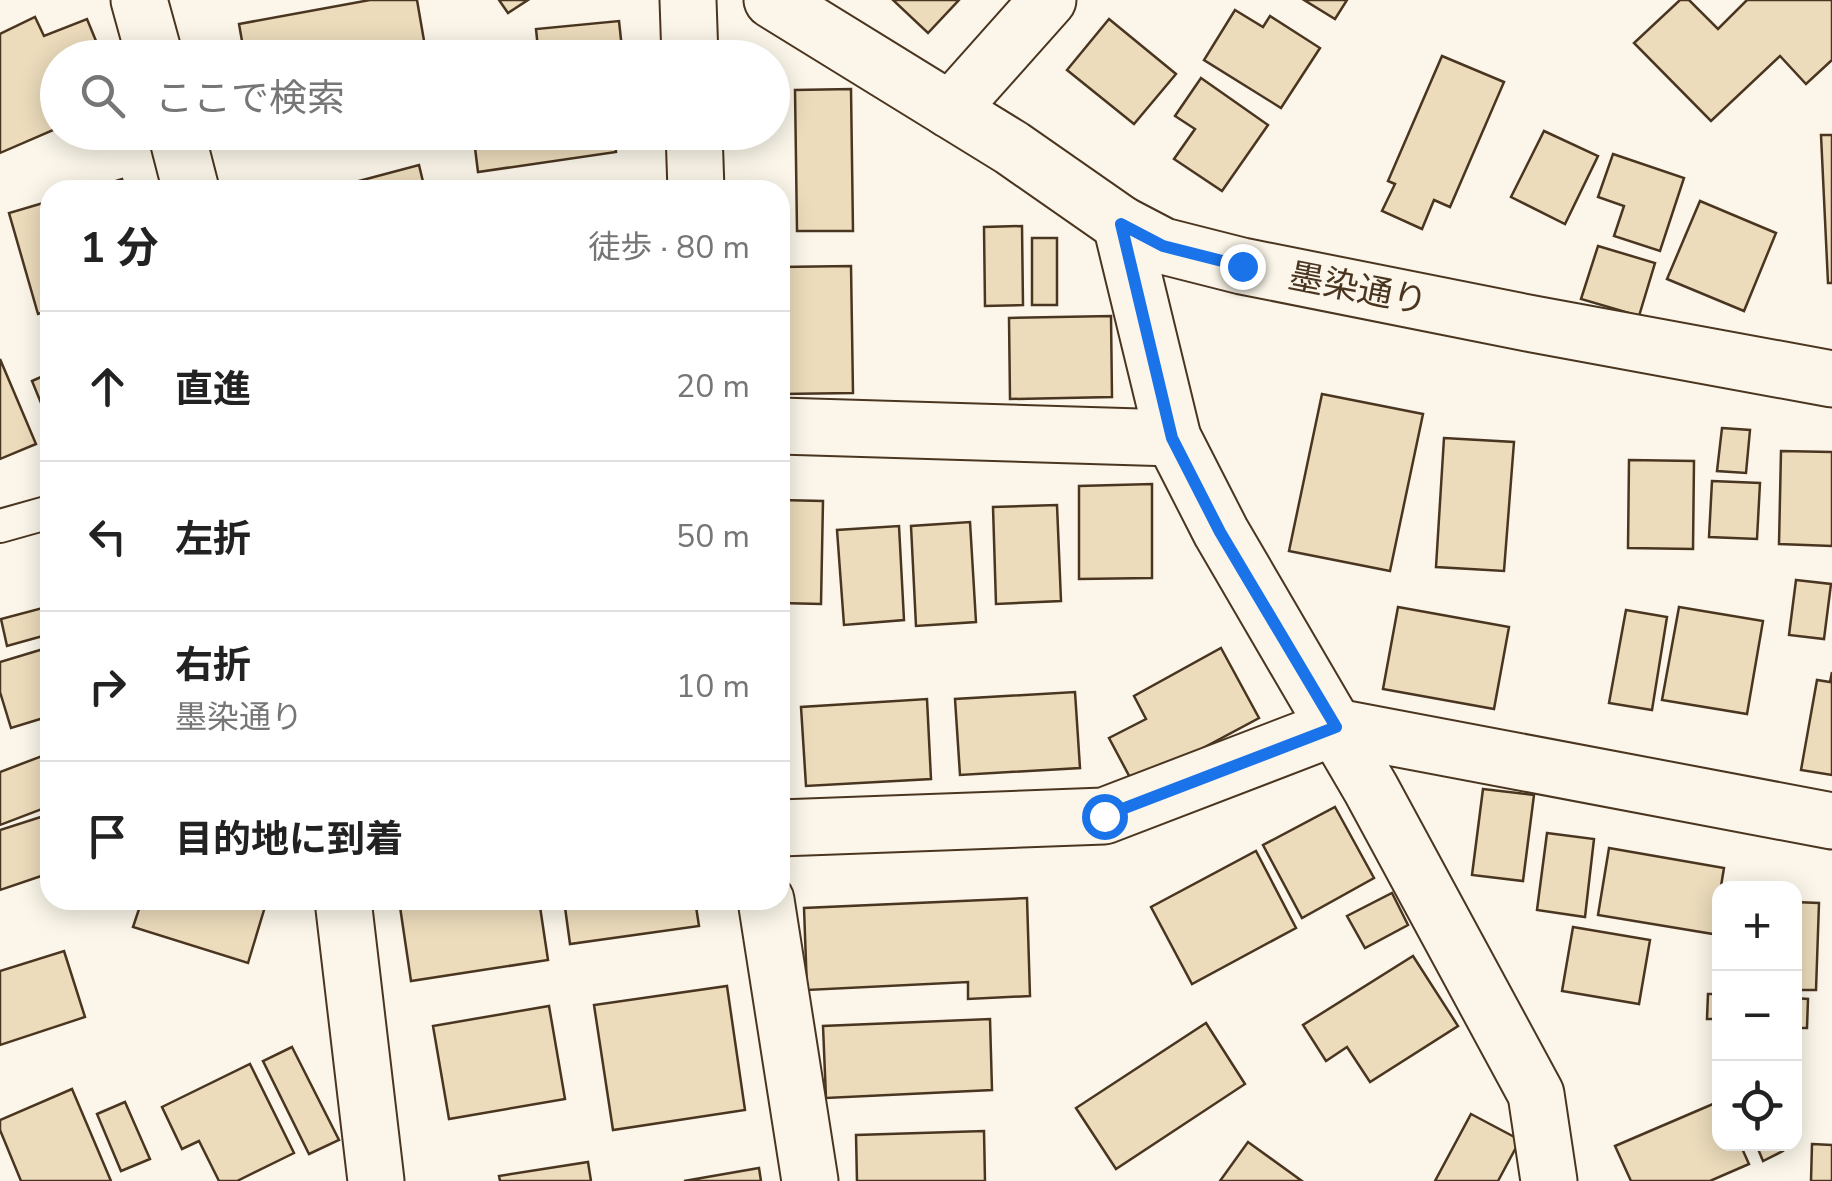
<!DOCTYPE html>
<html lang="ja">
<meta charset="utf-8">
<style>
body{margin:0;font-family:"Nunito Sans","Noto Sans JP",sans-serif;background:#f6f6f6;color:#222}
.controls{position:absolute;right:30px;bottom:30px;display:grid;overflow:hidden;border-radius:20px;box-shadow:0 5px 25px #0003}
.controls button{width:90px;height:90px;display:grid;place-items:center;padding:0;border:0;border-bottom:2px solid #e0e0e0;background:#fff;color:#222;font:50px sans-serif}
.stop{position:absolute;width:30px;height:30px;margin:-22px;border:8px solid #1a73e8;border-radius:50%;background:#fff}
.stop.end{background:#1a73e8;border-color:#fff;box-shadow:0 2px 10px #0008}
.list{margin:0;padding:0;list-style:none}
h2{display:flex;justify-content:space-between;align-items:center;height:130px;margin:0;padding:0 40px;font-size:42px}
h2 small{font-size:32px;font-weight:400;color:#767676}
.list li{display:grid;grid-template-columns:65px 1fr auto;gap:30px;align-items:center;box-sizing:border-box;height:150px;padding:0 40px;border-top:2px solid #e0e0e0}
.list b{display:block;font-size:38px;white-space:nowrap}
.list p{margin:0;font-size:32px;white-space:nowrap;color:#767676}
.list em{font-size:32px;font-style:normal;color:#767676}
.icon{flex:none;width:55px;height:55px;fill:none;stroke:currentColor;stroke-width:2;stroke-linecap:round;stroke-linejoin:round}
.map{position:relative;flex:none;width:1832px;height:1181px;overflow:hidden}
.search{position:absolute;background:#fff;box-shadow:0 5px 25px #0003;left:40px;top:40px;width:750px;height:110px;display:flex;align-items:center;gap:25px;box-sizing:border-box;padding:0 35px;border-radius:55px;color:#767676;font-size:38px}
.panel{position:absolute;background:#fff;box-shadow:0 5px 25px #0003;left:40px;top:180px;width:750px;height:730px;border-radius:30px}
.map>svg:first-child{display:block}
.building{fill:#ecdcbc;stroke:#4a3520;stroke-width:2.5}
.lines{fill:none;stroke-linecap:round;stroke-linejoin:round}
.lane-casing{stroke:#4a3520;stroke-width:36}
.street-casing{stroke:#4a3520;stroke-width:59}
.lane{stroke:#fbf6e9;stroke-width:32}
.street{stroke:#fbf6e9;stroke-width:55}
.route{stroke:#1a73e8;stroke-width:12}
.labels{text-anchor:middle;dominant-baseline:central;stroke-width:8;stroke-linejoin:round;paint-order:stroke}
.street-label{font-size:35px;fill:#4a3520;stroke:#fbf6e9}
</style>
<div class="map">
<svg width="1832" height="1181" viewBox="0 0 1832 1181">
<rect width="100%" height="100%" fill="#fbf6e9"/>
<!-- building -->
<g class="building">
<polygon points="370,0 417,0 427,58 245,58 239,24"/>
<polygon points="499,0 528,0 508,13"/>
<polygon points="893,0 959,0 928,33"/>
<polygon points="1304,0 1347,0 1335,19"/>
<polygon points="1680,0 1689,0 1718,29 1747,0 1832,0 1832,60 1806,84 1780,56 1711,121 1634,43"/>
<polygon points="1235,10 1263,27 1270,16 1320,48 1281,108 1204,60"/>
<polygon points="35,17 44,36 87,19 103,58 58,58 58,128 0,153 0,34"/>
<polygon points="1109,19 1176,74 1134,124 1067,70"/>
<polygon points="619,21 623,58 539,58 536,29"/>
<polygon points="1442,56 1504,82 1450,207 1434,200 1422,229 1382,211 1395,184 1388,181"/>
<polygon points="1201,78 1268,125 1222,191 1174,159 1195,129 1175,116"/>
<polygon points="851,89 853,231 797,231 795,90"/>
<polygon points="1544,131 1598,156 1565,224 1511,197"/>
<polygon points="473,132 614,132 616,152 478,172"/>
<rect x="733" y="132" width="32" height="5"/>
<polygon points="1821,135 1832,135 1832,283 1828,283"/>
<polygon points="1613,154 1684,178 1660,251 1614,236 1624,206 1598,197"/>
<polygon points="419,165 425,190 325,190"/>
<polygon points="122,179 126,190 87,190"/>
<polygon points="50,201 50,310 38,314 9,213"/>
<polygon points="1700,201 1776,233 1744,311 1667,279"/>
<polygon points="1022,226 1023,305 985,306 984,227"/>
<rect x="1032" y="238" width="25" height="67"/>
<polygon points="1598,246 1655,263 1639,316 1581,299"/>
<polygon points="851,266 853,393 780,394 780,267"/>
<polygon points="1111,316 1112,397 1010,399 1009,318"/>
<polygon points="0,359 36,444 0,459"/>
<polygon points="50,373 50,425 32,381"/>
<polygon points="1322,394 1423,414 1390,571 1289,551"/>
<polygon points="1722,428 1750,430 1746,473 1717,471"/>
<polygon points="1444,438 1514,442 1504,571 1436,567"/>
<polygon points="1781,451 1832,452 1832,546 1779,544"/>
<polygon points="1629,460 1694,461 1693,549 1628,548"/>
<polygon points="1712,481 1760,483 1757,539 1709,537"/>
<polygon points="1152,484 1152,578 1079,579 1079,486"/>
<polygon points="780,500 823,501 821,604 780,603"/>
<polygon points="1057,505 1061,601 996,604 993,507"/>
<polygon points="970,522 976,622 916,626 911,526"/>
<polygon points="899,526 904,620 844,625 837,530"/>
<polygon points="1796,580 1831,584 1824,639 1789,635"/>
<polygon points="50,606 50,634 7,646 1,619"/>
<polygon points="1398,607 1509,627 1494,709 1383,689"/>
<polygon points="1679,607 1763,621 1747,714 1662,700"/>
<polygon points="1626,610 1667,617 1652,710 1609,703"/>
<polygon points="50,647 50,716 11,728 0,692 0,662"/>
<polygon points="1221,648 1259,718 1134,785 1109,738 1146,719 1134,696"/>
<polygon points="1832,672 1832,775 1801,770 1817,680 1830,682"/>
<polygon points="1075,692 1080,768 960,775 955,699"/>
<polygon points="927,699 931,779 806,786 801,707"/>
<polygon points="50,753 50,806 0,825 0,772"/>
<polygon points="1483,789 1534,795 1523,881 1472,875"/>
<polygon points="1335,807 1374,878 1302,918 1263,845"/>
<polygon points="50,814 50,873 0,890 0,830"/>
<polygon points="1547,833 1594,839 1585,917 1537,910"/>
<polygon points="1609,848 1724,868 1713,934 1598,915"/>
<polygon points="1256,851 1296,928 1192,984 1151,907"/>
<polygon points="1392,893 1408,925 1365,948 1347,916"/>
<polygon points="1027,898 1030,996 968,999 968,982 807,990 804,908"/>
<polygon points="142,900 267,900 248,963 133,927"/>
<polygon points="399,900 539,900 548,960 411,981"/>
<polygon points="564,900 695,900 699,926 570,944"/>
<polygon points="1794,902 1819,903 1816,990 1794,990"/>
<polygon points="1573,927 1650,940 1639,1004 1562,991"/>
<polygon points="64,951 85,1017 0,1045 0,971"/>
<polygon points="1413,956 1458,1026 1370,1082 1347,1047 1326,1061 1303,1025"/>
<polygon points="727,986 745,1110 613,1130 594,1005"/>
<polygon points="1708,994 1720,994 1720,1019 1707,1019"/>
<polygon points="1794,998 1808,999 1807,1028 1794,1028"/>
<polygon points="549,1006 565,1099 449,1119 433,1026"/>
<polygon points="990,1019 992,1090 826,1098 823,1026"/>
<polygon points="1206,1023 1245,1084 1116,1169 1076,1108"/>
<polygon points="292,1047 339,1140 309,1154 263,1061"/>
<polygon points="250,1064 294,1153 237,1181 219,1181 199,1141 182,1149 162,1107"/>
<polygon points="72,1089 111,1181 21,1181 0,1130 0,1120"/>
<polygon points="1720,1101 1720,1144 1740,1144 1749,1164 1710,1181 1631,1181 1615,1146"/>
<polygon points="125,1102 150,1159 121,1171 97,1114"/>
<polygon points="1471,1114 1520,1140 1498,1181 1435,1181"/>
<polygon points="984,1131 985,1181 857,1181 856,1135"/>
<polygon points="1248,1142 1302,1181 1220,1181"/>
<polygon points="1756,1144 1780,1144 1783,1151 1763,1161"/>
<polygon points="1812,1144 1832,1145 1832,1181 1811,1181"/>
<polygon points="588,1162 591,1181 500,1181 499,1176"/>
<polygon points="759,1168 761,1181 684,1181"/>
</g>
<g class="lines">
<!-- lane casing -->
<g class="lane-casing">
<polyline id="lane" points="0,526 50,512"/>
</g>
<!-- street casing -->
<g class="street-casing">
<g id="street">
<polyline points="139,0 155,58"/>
<polyline points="688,0 690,58"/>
<polyline points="772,0 1012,148 1121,224 1163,246 1242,266 1533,324 1832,379"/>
<polyline points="950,110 1048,0"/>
<polyline points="176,132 191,190"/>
<polyline points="694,132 696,190"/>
<polyline points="1121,224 1173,438 1221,532 1371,789 1536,1094 1549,1181"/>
<polyline points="780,426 1173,438"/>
<polyline points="780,828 1104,816 1336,727 1832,821"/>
<polyline points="343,900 376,1181"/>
<polyline points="766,900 810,1181"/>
</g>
</g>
<!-- lane -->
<use href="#lane" class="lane"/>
<!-- street -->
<use href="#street" class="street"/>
</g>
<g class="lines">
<!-- route -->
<polyline class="route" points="1104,816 1336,727 1220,532 1172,438 1121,224 1163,246 1242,266"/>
</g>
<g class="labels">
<!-- street labels -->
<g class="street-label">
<text transform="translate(1358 289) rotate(11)">墨染通り</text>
</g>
</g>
</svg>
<div class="controls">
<button>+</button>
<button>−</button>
<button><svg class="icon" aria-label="locate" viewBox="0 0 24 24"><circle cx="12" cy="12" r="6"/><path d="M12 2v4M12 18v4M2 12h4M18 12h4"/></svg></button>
</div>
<div class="stop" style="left:1104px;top:816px"></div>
<div class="stop end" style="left:1242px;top:266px"></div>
<div class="search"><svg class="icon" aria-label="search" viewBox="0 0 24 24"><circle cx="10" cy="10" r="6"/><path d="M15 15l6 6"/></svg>ここで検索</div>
<section class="panel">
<h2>1 分<small>徒歩 · 80 m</small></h2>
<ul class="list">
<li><svg class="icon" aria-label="ahead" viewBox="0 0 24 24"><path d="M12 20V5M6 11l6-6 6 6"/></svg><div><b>直進</b></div><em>20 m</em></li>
<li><svg class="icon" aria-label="left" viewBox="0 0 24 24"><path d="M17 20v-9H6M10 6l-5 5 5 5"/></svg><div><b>左折</b></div><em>50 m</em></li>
<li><svg class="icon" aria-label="right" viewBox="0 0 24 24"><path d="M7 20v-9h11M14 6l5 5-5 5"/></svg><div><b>右折</b><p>墨染通り</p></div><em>10 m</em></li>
<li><svg class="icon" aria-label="arrive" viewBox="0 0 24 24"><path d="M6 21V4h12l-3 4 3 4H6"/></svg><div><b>目的地に到着</b></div></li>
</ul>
</section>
</div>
